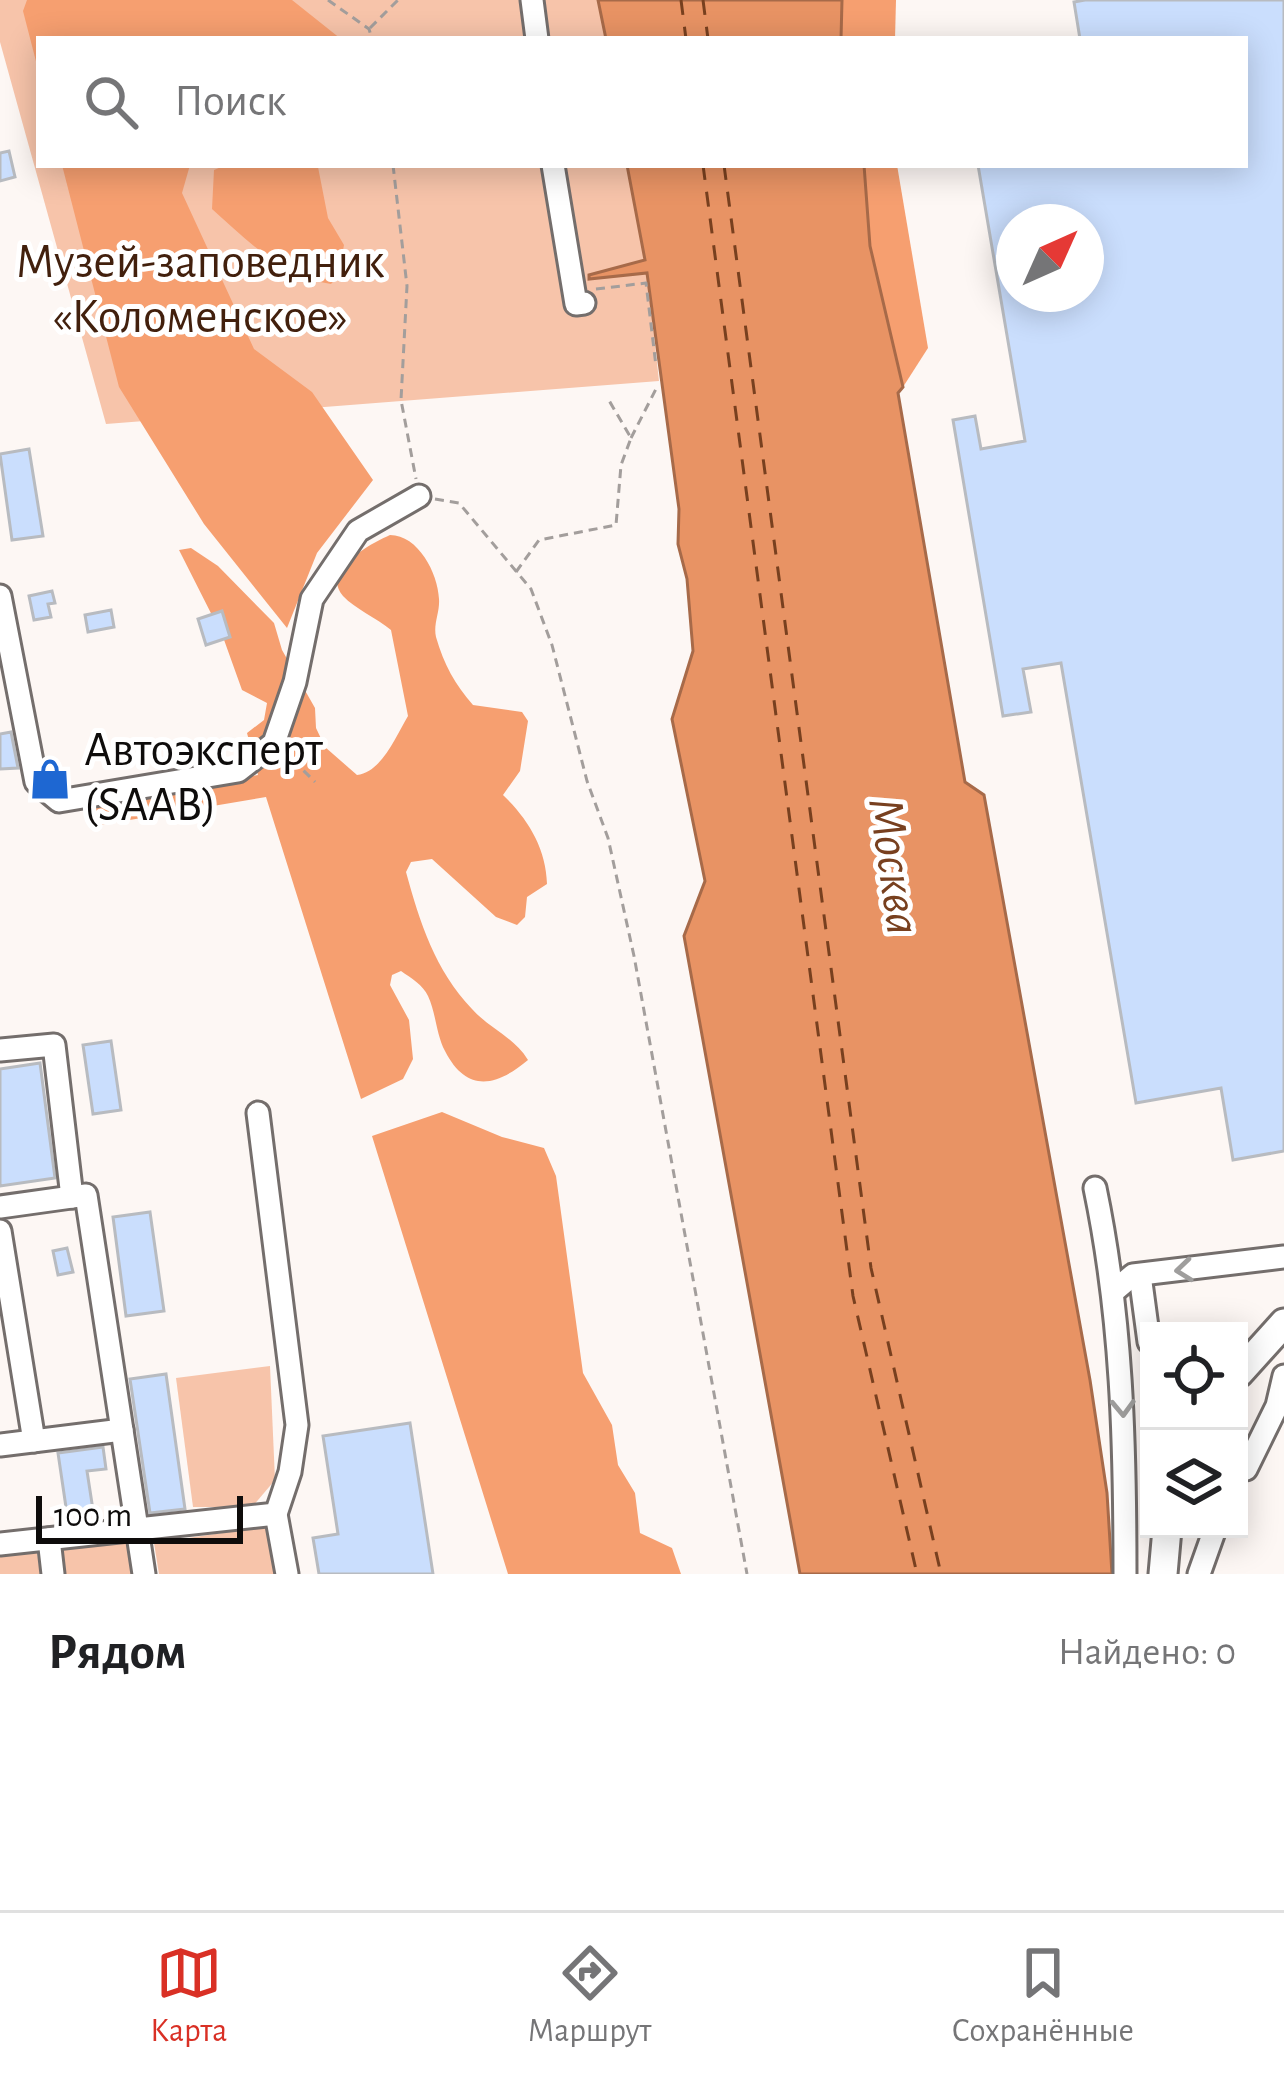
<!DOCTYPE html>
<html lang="ru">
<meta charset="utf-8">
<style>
body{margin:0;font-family:"Alegreya Sans",sans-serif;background:#f2f2f2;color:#202124}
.controls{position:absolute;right:36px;bottom:36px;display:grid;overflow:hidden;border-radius:0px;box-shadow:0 6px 30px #0003}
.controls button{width:108px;height:108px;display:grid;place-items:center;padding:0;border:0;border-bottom:3px solid #e0e0e0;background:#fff;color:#202124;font:60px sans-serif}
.compass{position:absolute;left:996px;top:204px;width:108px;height:108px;border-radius:50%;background:#fff;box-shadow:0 6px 30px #0003;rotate:45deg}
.scale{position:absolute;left:36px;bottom:30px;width:207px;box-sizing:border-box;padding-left:12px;border:6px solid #0e0c0b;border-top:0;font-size:33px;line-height:42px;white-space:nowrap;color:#0e0c0b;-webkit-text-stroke:9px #fff;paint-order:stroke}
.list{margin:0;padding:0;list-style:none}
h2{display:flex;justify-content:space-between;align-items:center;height:156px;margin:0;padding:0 48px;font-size:51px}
h2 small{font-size:39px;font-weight:400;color:#757577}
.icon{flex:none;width:66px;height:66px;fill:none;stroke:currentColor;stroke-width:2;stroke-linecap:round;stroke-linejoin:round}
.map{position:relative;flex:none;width:1284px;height:1574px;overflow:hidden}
.search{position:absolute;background:#fff;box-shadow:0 6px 30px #0003;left:36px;right:36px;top:36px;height:132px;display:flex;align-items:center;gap:30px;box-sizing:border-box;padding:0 42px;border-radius:0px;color:#757577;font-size:45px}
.sheet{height:336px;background:#fff}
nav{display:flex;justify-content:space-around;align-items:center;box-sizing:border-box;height:168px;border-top:3px solid #e0e0e0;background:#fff;font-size:33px;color:#757577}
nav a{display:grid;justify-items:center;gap:6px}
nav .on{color:#d93025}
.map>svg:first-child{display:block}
.green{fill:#f7c4aa}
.forest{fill:#f69f70}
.water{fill:#e89364;stroke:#a76a49;stroke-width:3}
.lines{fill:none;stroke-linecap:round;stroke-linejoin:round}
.ferry{stroke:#78401f;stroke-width:3;stroke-dasharray:15 12;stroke-linecap:butt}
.building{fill:#cadefd;stroke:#b8bbc0;stroke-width:3;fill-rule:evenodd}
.minor-casing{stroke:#746e6c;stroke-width:27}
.major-casing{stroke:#746e6c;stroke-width:33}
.path{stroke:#a39e9c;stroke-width:3;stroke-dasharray:9 6;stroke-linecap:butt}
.minor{stroke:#fff;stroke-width:21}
.major{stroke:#fff;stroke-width:27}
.oneway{stroke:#9f9e9d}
.labels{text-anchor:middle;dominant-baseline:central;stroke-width:10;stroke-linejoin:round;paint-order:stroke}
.park-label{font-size:48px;fill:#42200d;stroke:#fff}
.poi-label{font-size:48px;fill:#0e0c0b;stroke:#fff;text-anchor:start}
.water-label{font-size:51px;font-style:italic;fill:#78401f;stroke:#fff}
</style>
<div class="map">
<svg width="1284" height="1574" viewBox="0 0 1284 1574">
<rect width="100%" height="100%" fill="#fdf7f4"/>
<!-- green -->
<g class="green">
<polygon points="0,0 598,0 606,39 39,39 39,165 627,165 645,260 590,275 590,279 647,272 659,381 106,424 0,42"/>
<polygon points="270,1366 275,1480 252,1507 193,1507 176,1378"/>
<polygon points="269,1526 276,1574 159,1574 154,1543"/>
<polygon points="128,1538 133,1574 64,1574 60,1548"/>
<polygon points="37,1550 40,1574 0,1574 0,1554"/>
</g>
<!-- forest -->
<g class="forest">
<polygon points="27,0 292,0 341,39 39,39 39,73 23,11"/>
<polygon points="842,0 896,0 895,39 841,39"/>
<polygon points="62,165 190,165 182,193 254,349 312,392 373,480 317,553 287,628 204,524 119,387"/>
<path d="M226,165L318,167L328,218L344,245L338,276L331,284C282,277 247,240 212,209L214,170Z"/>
<polygon points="864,165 897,165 928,348 903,387 870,246"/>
<path d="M390,535C418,535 438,573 439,599C440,612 433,624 436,637C444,665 455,684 473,705L522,712L528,721L520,771L503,795C528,819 546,848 547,884L527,897L525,917L517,925L496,917L432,859L411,862L406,872C420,923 435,970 472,1009C490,1029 514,1037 528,1060C497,1086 467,1094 445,1051C436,1034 436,1013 428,996C423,985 411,978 401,971L392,975L390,985L409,1020L413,1059L403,1079L361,1099L266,797L94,826L90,802L258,775L247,733L264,720L267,703L242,690L223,637L179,550L191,548L218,566L274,623L282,650L315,708L316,728L325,747L357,775C382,772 396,736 408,716L391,630C377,618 355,609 343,596C320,570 372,543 390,535Z"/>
<polygon points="442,1112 502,1137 544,1148 556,1176 583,1373 612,1425 618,1465 635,1493 640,1533 672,1548 681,1574 508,1574 372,1136"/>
</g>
<!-- water -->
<g class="water">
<polygon points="598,0 842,0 841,39 606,39"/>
<polygon points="627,165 864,165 870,246 903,387 898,393 965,782 984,795 1090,1380 1107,1493 1112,1574 800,1574 684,936 705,881 672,719 693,651 687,579 678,544 679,509 647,273 589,279 589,275 645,260"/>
</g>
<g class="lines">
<!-- ferry -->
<g class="ferry">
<polyline points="681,0 686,39"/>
<polyline points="703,0 708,39"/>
<polyline points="703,165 853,1296 917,1574"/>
<polyline points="724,165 871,1268 941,1574"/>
</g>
</g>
<!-- building -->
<g class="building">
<path d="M1085,0H1284V1151L1233,1160L1221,1088L1136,1103L1061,663L1023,669L1031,712L1003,716L953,420L975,416L981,449L1025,441L978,165H1245V39H1080L1074,2ZM1014,222H1086V294H1014Z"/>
<polygon points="9,151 15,177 0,181 0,153"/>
<polygon points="29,449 43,536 12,540 0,454"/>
<polygon points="52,591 55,603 48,604 51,617 34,620 29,596"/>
<polygon points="111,610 114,627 88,632 85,615"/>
<polygon points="222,611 230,637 206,645 198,619"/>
<polygon points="11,732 18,768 0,769 0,734"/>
<polygon points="111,1041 121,1110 93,1114 83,1045"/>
<polygon points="40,1063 55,1178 0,1186 0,1069"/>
<polygon points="150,1212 164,1311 126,1316 113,1217"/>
<polygon points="67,1248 73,1272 58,1275 53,1251"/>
<polygon points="166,1374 185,1509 150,1513 130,1379"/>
<polygon points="410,1423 433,1574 319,1574 313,1538 338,1534 323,1436"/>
<polygon points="103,1447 106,1469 87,1471 93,1510 67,1514 58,1453"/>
</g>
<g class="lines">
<!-- minor casing -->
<g class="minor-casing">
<g id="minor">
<polyline points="532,0 537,39"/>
<polyline points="553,165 576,304 584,303"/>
<polyline points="0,596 36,782 59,801 238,771 274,743 295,682 312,599 358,531 419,496"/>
<polyline points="0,1050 54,1045 72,1197"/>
<path d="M1095,1188C1122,1318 1125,1442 1125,1574"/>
<polyline points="0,1207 86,1195 144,1574"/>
<polyline points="0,1231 34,1441"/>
<polyline points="1140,1275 1149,1342"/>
<polyline points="1113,1292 1133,1275 1284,1257"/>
<polyline points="0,1445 122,1430"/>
<polyline points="1246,1469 1277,1406 1284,1376"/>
<polyline points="276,1514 287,1574"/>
<polyline points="49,1539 53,1574"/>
<polyline points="0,1544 276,1514 290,1472 297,1425 258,1113"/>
<polyline points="1199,1574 1215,1529"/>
</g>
</g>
<!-- major casing -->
<g class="major-casing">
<g id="major">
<polyline points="1239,1373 1284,1323"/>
<polyline points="1163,1574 1167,1529"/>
</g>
</g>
<!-- path -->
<g class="path">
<polyline points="328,0 369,29 372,39"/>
<polyline points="370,28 398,0"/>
<polyline points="393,165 407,286 401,400 416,479"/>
<polyline points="596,289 646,283 656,366"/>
<polyline points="631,438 657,387"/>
<polyline points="435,499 459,503 531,589 552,645 587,781 608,838 634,956 747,1574"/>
<polyline points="516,572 539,540 616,525 621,465 631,438 607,397"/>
<polyline points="276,761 299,766 315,782"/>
</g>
<!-- minor -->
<use href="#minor" class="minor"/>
<!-- major -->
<use href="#major" class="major"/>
</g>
<!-- one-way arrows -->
<defs><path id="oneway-chevron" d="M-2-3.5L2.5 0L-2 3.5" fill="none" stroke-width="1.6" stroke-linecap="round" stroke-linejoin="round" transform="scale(3)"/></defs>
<g class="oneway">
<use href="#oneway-chevron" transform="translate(1184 1270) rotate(174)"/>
<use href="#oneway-chevron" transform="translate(1123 1408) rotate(88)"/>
</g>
<!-- icons -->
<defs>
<g id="shop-bare" transform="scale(3.24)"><path d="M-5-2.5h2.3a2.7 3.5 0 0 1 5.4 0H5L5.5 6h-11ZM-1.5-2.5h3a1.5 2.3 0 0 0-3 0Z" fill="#1e67d2" stroke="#fff" stroke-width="2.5" paint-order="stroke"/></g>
</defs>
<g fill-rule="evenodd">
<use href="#shop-bare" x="50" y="779"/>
</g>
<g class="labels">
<!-- park labels -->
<g class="park-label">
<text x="200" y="263">Музей-заповедник<tspan x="200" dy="55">«Коломенское»</tspan></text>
</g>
<!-- poi labels -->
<g class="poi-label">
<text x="84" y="751">Автоэксперт<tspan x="84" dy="55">(SAAB)</tspan></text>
</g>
<!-- water labels -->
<g class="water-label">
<text transform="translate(894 866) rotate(82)">Москва</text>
</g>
</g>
</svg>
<div class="controls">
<button><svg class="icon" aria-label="locate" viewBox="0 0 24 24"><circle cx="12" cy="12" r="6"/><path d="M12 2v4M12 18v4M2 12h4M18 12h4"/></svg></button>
<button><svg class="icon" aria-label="layers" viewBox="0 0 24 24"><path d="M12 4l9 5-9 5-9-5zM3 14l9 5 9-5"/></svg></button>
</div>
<svg class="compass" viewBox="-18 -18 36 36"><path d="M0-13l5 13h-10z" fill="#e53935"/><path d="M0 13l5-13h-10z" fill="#757577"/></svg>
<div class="scale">100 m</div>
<div class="search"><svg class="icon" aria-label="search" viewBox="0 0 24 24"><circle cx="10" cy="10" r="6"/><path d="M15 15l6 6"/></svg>Поиск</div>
</div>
<section class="sheet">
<h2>Рядом<small>Найдено: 0</small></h2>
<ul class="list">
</ul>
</section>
<nav>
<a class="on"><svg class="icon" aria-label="map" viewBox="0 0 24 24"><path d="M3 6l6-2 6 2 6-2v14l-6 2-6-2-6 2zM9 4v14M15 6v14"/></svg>Карта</a>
<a><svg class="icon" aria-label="directions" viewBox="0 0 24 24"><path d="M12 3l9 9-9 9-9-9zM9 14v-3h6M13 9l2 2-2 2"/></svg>Маршрут</a>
<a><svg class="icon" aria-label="saved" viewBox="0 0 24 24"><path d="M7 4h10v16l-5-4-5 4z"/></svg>Сохранённые</a>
</nav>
